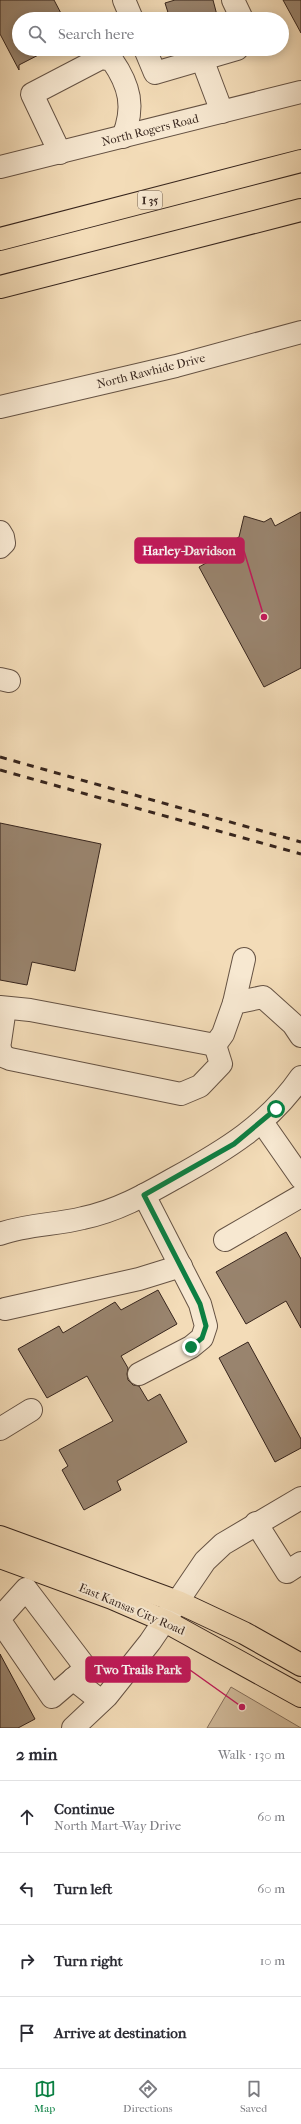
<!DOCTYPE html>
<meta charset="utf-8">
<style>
body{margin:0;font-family:"IM FELL French Canon",serif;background:#f2f2f3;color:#2b2b33}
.stop{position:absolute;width:12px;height:12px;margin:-9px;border:3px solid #0b8043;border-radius:50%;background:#fff}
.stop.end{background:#0b8043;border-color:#fff;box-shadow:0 1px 4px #0008}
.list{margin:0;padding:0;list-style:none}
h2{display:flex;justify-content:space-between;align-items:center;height:52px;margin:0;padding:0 16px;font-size:17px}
h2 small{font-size:13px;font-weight:400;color:#7c7c81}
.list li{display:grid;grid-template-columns:26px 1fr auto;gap:12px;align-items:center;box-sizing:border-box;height:72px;padding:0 16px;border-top:1px solid #e1e1e2}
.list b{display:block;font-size:15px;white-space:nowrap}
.list p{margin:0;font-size:13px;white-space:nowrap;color:#7c7c81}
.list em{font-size:13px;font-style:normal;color:#7c7c81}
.icon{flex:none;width:22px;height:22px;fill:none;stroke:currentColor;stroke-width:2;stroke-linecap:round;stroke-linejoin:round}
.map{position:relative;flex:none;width:301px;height:1728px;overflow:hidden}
.search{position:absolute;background:#fff;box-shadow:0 2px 10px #0003;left:12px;right:12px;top:12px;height:44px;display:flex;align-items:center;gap:10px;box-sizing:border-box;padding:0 14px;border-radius:22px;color:#7c7c81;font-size:15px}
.sheet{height:340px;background:#fff}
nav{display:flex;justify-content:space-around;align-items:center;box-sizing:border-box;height:56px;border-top:1px solid #e1e1e2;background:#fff;font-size:11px;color:#7c7c81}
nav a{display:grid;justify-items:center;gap:2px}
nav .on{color:#0b8043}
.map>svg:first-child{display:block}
.green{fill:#d3bd9e;stroke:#85715e}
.building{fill:#99846e;stroke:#37251d}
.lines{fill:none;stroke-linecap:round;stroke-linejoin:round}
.minor-casing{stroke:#665344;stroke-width:24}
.major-casing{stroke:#37251d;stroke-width:24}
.highway-casing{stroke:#37251d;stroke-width:24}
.minor{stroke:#f7e8d1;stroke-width:22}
.major{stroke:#f3dcb8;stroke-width:22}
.highway{stroke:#f3dcb8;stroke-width:22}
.rail{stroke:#37251d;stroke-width:3;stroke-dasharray:7 7;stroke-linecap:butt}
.route{stroke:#0b8043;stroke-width:5}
.labels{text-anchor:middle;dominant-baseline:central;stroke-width:4;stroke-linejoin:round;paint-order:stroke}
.shield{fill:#f7e8d1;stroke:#716053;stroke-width:1}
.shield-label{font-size:11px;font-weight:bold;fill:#37251d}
.street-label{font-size:12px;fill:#37251d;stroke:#f7e8d1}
.leader{fill:none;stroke:#c2185b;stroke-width:1.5}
.callout-dot{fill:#c2185b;stroke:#f7e8d1;stroke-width:1.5}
.callout{fill:#c2185b;stroke:#c2185b;stroke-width:1.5}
.callout-label{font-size:13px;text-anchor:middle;font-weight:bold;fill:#fff}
</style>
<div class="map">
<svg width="301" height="1728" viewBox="0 0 301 1728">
<rect width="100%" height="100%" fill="#f3dcb8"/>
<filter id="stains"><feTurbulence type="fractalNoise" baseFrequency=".005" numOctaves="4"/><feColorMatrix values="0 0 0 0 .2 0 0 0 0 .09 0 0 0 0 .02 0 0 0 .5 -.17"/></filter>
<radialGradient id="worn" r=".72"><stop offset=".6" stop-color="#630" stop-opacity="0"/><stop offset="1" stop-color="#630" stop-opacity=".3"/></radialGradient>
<!-- green -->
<polygon class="green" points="231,1687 301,1728 207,1728"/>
<!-- building -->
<g class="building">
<polygon points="0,0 54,0 64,19 19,19 19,49 50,49 19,65 19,70 0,34"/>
<polygon points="175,0 213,0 218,19 170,19 165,3"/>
<polygon points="283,0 301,0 301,33"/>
<polygon points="301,512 301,668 264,687 199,567 231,549 228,543 239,537 244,516 264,522 271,518 275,526"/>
<polygon points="0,823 101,844 75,971 32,962 27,985 0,980"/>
<polygon points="286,1232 301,1259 301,1328 286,1301 246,1324 216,1272"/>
<polygon points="158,1290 177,1324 121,1356 128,1368 127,1374 128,1380 133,1385 139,1386 148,1401 160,1394 187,1442 117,1481 121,1490 84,1510 62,1470 68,1466 59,1450 113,1421 87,1376 47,1398 18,1349 59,1326 63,1333 115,1302 121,1310"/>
<polygon points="248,1342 301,1439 301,1448 275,1462 219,1358"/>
<polygon points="0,1654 35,1719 18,1728 0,1728"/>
</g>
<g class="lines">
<!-- minor casing -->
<g class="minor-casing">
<g id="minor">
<polyline points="124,0 132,19"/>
<polyline points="233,0 242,19"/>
<polyline points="145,49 155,73 237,49"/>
<polyline points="202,59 222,112"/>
<path d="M60,153L32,94L101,58L112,60C130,86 135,107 123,137"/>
<polyline points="0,167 301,92"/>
<polyline points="0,407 176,366 301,332"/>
<polyline points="0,532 3,537 4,543 0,547"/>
<polyline points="0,679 9,681"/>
<polyline points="234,1003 244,959"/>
<polyline points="0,1007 30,1010 215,1045 223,1034 234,1003 263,997 293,1024 301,1036"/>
<polyline points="0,1042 5,1008"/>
<polyline points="0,1049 3,1056 10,1059 181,1094 200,1086 221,1064 215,1045"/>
<polyline points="262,1122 301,1178"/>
<path d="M0,1234C27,1224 56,1225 83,1218C117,1211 145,1195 175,1178C224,1151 269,1124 301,1077"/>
<polyline points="225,1240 301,1196"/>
<polyline points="5,1309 139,1279 181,1266"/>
<polyline points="139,1374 191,1347 202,1338 206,1326 200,1304 144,1195"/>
<polyline points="0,1429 31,1410"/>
<polyline points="256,1523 287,1572 301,1563"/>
<polyline points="0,1618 26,1589 86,1668 52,1697 0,1621"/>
<polyline points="73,1679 101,1701"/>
<polyline points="73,1728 107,1696 150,1642 205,1561 223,1544 301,1498"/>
</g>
</g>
<!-- major casing -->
<g class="major-casing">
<g id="major">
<polyline points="0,1537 178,1602 244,1633 301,1665"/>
<polyline points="0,1557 112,1598 165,1621 301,1696"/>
</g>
</g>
<!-- highway casing -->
<g class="highway-casing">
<g id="highway">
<polyline points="0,239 301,161"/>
<polyline points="0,287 301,210"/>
</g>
</g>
<!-- minor -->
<use href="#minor" class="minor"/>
<!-- major -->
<use href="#major" class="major"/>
<!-- highway -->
<use href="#highway" class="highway"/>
<!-- rail -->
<g class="rail">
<polyline points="0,757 301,842"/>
<polyline points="0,770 301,854"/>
</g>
</g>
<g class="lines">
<!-- route -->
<polyline class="route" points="191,1347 202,1338 206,1326 200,1304 144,1195 234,1144 276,1109"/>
</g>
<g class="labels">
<!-- shield labels -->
<rect class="shield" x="138" y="191" width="24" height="18" rx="3"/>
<g class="shield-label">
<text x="150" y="200">I 35</text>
</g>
<!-- street labels -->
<g class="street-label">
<text transform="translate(150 130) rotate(-14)">North Rogers Road</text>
<text transform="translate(151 371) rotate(-14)">North Rawhide Drive</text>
<text transform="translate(132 1609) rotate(23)">East Kansas City Road</text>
</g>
</g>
<!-- callouts -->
<path class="leader" d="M264 617L244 551M242 1707L190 1670"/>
<g class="callout-dot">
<circle cx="264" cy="617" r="4"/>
<circle cx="242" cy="1707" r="4"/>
</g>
<g class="callout">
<rect x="135" y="538" width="109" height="25" rx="4"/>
<rect x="86" y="1657" width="104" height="25" rx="4"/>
</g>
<g class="callout-label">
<text x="189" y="555">Harley-Davidson</text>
<text x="138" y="1674">Two Trails Park</text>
</g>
<rect width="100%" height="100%" filter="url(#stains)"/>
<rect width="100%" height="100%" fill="url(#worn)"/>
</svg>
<div class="stop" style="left:276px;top:1109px"></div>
<div class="stop end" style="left:191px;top:1347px"></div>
<div class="search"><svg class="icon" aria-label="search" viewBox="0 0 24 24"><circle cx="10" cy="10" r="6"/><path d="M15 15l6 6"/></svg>Search here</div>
</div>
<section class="sheet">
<h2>2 min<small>Walk · 130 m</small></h2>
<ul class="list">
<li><svg class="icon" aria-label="ahead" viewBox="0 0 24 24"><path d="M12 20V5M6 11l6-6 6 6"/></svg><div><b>Continue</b><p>North Mart-Way Drive</p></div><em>60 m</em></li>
<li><svg class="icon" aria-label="left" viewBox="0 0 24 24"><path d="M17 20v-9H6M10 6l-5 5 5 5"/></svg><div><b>Turn left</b></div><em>60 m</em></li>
<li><svg class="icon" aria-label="right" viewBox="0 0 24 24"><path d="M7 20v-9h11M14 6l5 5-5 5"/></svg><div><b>Turn right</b></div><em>10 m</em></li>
<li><svg class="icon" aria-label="arrive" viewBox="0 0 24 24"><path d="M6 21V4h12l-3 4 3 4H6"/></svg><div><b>Arrive at destination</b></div></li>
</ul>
</section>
<nav>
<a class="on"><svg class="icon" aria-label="map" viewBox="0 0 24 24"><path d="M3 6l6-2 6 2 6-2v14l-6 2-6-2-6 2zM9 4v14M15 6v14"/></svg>Map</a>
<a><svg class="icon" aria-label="directions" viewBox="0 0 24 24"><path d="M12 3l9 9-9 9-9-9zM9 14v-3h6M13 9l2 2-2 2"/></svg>Directions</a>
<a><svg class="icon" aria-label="saved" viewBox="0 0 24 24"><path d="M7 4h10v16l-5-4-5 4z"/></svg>Saved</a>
</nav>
